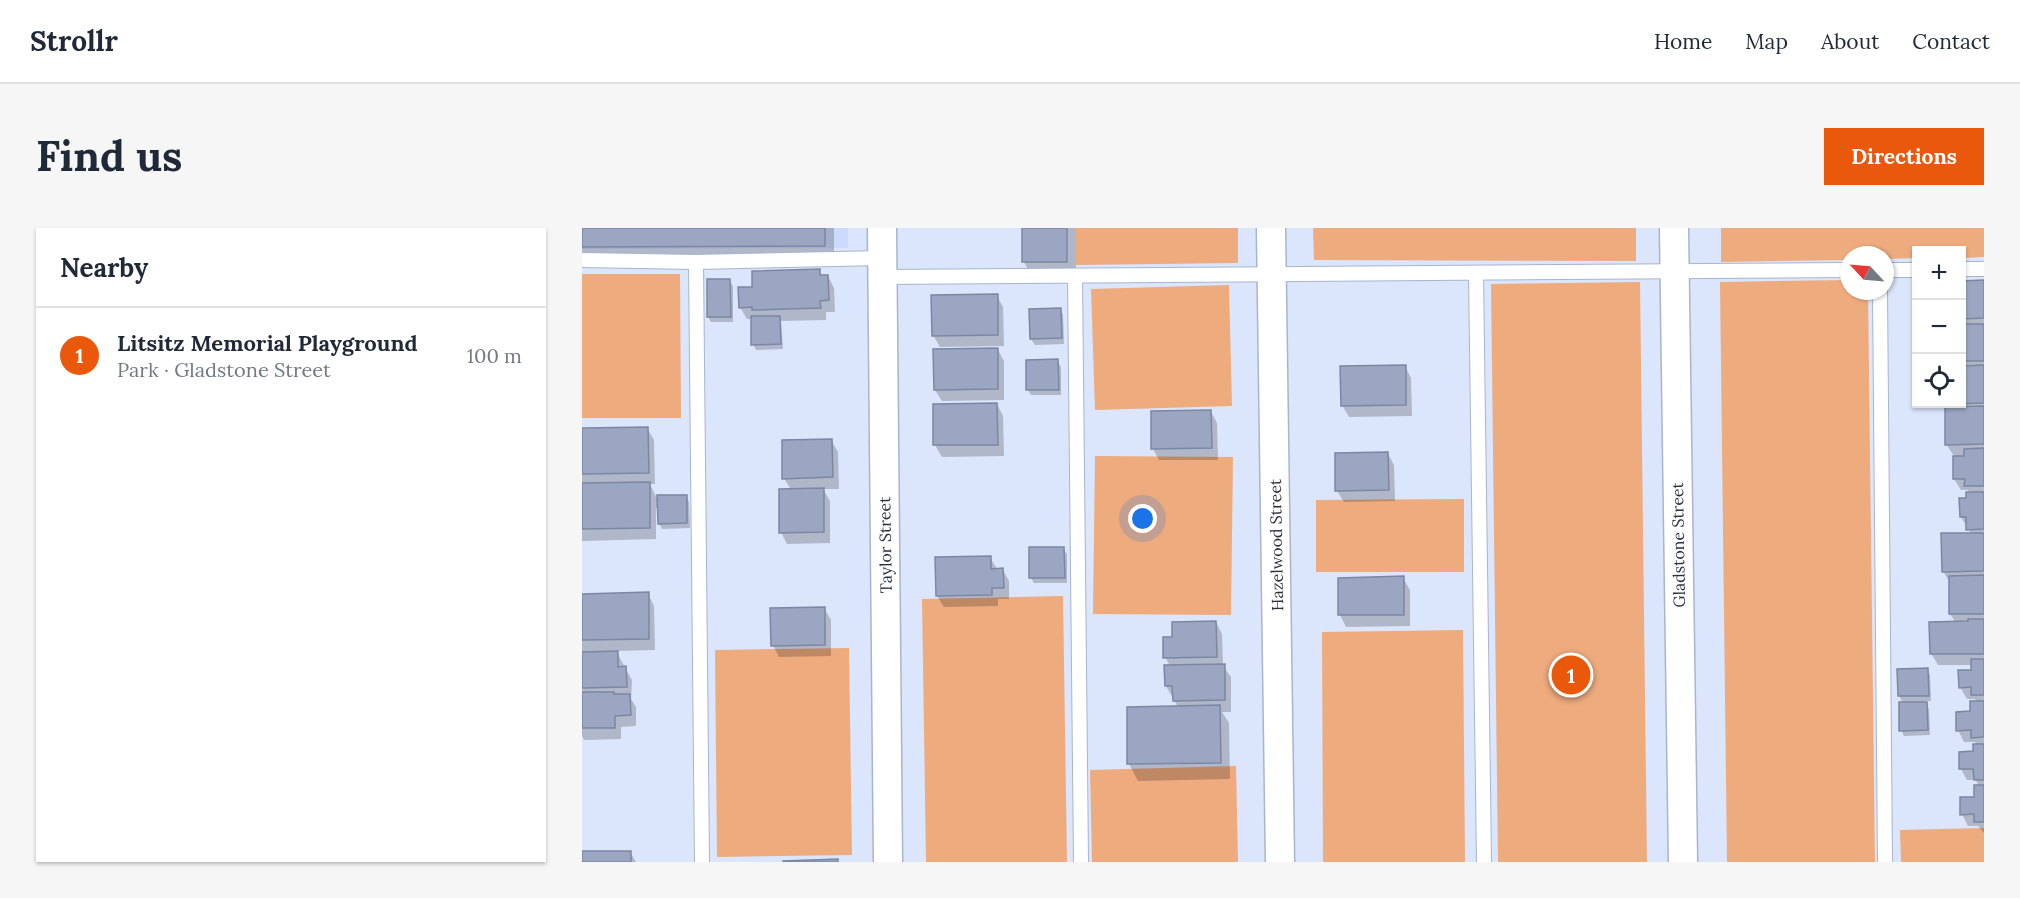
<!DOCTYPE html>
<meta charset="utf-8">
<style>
body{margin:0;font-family:Lora,serif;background:#f6f6f7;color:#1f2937}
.controls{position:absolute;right:18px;top:18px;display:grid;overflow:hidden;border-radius:0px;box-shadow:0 2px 4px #0004}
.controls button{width:54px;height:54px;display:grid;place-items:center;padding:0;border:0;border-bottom:2px solid #e0e1e3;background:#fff;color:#1f2937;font:30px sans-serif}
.compass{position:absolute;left:1258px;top:18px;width:54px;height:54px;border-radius:50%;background:#fff;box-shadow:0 2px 4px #0004;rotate:296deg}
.you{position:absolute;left:561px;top:291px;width:21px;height:21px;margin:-15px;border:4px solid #fff;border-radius:50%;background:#1a73e8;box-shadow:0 0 0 9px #1a73e833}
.badge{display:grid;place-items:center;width:39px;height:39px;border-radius:50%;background:#ea580c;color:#fff;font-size:20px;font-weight:700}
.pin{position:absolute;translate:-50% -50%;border:3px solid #fff;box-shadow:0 2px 6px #0006}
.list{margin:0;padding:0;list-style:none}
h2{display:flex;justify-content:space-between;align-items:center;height:78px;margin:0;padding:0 24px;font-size:26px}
h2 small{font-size:20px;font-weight:400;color:#747a83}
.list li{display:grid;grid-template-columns:39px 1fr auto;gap:18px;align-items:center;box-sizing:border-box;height:96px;padding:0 24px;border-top:2px solid #e0e1e3}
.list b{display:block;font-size:22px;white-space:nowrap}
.list p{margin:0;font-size:20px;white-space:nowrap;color:#747a83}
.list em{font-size:20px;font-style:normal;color:#747a83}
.icon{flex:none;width:33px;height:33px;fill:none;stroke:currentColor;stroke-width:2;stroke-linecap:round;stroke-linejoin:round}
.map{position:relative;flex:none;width:1402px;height:634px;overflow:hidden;border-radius:0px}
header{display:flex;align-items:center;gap:36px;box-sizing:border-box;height:84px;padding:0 30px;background:#fff;border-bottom:2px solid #e0e1e3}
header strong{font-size:28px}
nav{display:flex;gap:33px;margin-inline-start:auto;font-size:21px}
.intro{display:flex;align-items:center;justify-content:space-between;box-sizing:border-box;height:144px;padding:0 36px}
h1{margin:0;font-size:42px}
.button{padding:15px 27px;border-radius:0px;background:#ea580c;color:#fff;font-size:21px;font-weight:700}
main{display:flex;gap:36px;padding:0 36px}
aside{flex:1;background:#fff;border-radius:0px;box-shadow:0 2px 4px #0004}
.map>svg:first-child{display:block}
.built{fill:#ccdafd}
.green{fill:#eeab7e}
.shadow{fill:#0003}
.building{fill:#9ba6c2;stroke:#7c87a1;stroke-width:1.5}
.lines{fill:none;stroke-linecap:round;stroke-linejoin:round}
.lane-casing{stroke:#a9b4d0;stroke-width:16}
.street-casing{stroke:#a9b4d0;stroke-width:31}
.lane{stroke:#fff;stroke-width:14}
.street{stroke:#fff;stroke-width:28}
.labels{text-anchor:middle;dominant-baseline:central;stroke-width:4.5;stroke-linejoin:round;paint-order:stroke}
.street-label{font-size:16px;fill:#2b303b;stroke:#fff}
</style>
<header>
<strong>Strollr</strong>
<nav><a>Home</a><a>Map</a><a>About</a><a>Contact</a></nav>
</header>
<div class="intro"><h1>Find us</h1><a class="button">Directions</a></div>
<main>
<aside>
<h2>Nearby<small></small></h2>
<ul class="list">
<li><span class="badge">1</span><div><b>Litsitz Memorial Playground</b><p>Park · Gladstone Street</p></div><em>100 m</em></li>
</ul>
</aside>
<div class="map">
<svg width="1402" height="634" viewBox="0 0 1402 634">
<rect width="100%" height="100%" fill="#dbe5fc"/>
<!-- built -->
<polygon class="built" points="0,0 266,0 266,20 0,21"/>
<!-- green -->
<g class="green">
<polygon points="494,0 656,0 656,35 494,37"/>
<polygon points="731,0 1054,0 1054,33 732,32"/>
<polygon points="1139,0 1402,0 1402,29 1380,30 1380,22 1334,22 1334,30 1303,31 1303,27 1267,27 1267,32 1139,34"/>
<polygon points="0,46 98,46 99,190 0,190"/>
<polygon points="1267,52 1267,63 1286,63 1293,634 1145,634 1138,54"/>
<polygon points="1058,54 1065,634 916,634 909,56"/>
<polygon points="647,57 650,178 513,182 509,61"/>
<polygon points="513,228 651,229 649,387 511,386"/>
<polygon points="882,271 882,344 734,344 734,272"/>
<polygon points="481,368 485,634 344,634 340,371"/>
<polygon points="881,402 883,634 741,634 740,404"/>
<polygon points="267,420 270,627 135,629 133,422"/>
<polygon points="654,538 656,634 510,634 508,542"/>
<polygon points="1402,600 1402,634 1319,634 1318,602"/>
</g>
<!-- shadow -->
<g class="shadow">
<polygon points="0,0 252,0 252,34 0,35"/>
<polygon points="442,0 494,0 494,50 451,50 442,34"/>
<polygon points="237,42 241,49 246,48 252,60 253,84 244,84 244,92 199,93 201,121 174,122 171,116 170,91 165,91 158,79 172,60"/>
<polygon points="147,52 151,58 151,94 129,94 126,89"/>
<polygon points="1380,54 1402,54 1402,605 1396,598 1386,598 1380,586 1393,570 1397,559 1394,552 1385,552 1379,541 1392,525 1395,517 1393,514 1382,514 1376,502 1395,475 1393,471 1385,471 1378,459 1391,444 1390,437 1356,437 1349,425 1374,395 1368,386 1368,355 1361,343 1389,306 1379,289 1388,266 1386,262 1379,262 1372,251 1372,228 1364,216 1372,180 1369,176 1380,176 1380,98 1384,97 1380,89"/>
<polygon points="415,68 421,79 422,118 358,119 351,107"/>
<polygon points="478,81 481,87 482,116 453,117 449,111 449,82"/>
<polygon points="416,122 422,133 422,172 360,173 353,162"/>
<polygon points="475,133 479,139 479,167 449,167 446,162"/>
<polygon points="823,138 829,150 830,188 767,189 760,177"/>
<polygon points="415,176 421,188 422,228 360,229 353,217"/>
<polygon points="629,184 635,195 636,232 577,232 571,221"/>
<polygon points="65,200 72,212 73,256 68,256 74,269 104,268 107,274 108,300 80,301 77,295 77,280 74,280 74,311 0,313 0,201"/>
<polygon points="249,212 256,224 257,261 241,261 248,273 248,315 205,316 199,304 209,262 202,250"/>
<polygon points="806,226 812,237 813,273 762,274 755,263"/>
<polygon points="481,321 485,326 485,355 452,355 449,350"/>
<polygon points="408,330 416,342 421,342 427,353 427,371 416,371 416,378 362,379 355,368"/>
<polygon points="821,350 828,362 828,398 764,399 758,387 758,351"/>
<polygon points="66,366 72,378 73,422 34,423 50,452 49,471 54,479 54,498 39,499 39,511 2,512 0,508 0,367"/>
<polygon points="242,380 249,392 249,428 197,429 191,417"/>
<polygon points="634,394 640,406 641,438 649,449 649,484 640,484 647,495 648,551 556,553 547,536 546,480 596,479 584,458 584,438 588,438 583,429 591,410"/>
<polygon points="1345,442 1348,447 1349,473 1343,473 1347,481 1348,507 1322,508 1319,502 1322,476 1317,468"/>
<polygon points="48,624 54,634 0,634 0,625"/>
</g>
<!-- building -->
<g class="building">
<polygon points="0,0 243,0 243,18 0,19"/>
<rect x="440" y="0" width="45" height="34"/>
<polygon points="238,41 238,47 246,47 247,72 238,73 239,80 170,82 170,79 157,80 156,59 170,59 170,43"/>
<polygon points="125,51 148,51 149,89 125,89"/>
<polygon points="1402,52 1402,90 1380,91 1380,53"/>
<polygon points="416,66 416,107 350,108 349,67"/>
<polygon points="479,80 480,110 448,111 447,81"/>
<polygon points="169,88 198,88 199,116 169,117"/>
<rect x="1380" y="96" width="22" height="37"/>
<polygon points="416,120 416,161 352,162 351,121"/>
<polygon points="476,131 477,162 444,162 444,132"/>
<polygon points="824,137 824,177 759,178 758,138"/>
<polygon points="1402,137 1402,175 1367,176 1380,176 1380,138"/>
<polygon points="415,175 416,217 351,217 351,176"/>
<polygon points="1402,178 1402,216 1363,217 1363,179"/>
<polygon points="629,182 630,220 569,221 569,183"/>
<polygon points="66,199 67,245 0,246 0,200"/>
<polygon points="250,211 251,249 200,251 200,212"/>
<polygon points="1402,220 1402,258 1382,258 1383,251 1371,251 1371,228 1382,228 1382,221"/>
<polygon points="806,224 807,262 753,263 753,225"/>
<polygon points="68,254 68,300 0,301 0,255"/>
<polygon points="242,260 242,304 197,305 197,261"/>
<polygon points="1384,264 1402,264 1402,301 1384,302 1384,289 1378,289 1377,270 1384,270"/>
<polygon points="75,267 105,267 105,295 76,296"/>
<polygon points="1359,305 1402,305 1402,343 1360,344"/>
<polygon points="447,319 482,319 483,350 447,350"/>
<polygon points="409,328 409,341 421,340 422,360 410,360 410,367 354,368 353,329"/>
<polygon points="1402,347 1402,386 1367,386 1367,348"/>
<polygon points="822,348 822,387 756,387 756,350"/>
<polygon points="67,364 67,411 0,412 0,366"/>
<polygon points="243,379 243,417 189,418 188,380"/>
<polygon points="1386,391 1402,391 1402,426 1348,426 1347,394 1386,393"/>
<polygon points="634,393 635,429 581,430 581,409 590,409 590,394"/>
<polygon points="36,423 36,439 44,438 45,459 0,460 0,424"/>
<polygon points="1389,431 1402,431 1402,467 1389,467 1389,459 1377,460 1376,442 1389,442"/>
<polygon points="643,436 643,472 591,473 590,458 583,458 582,437"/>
<polygon points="1346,440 1347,468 1316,468 1315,441"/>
<polygon points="0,464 32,464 32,466 48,466 49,487 33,488 33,500 0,500"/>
<polygon points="1388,473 1402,473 1402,509 1389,510 1389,502 1374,503 1374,484 1388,483"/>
<polygon points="1317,474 1345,474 1346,502 1317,503"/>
<polygon points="638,477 639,535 545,536 545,479"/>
<polygon points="1391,516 1402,516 1402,552 1392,552 1391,541 1377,541 1377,524 1391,523"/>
<polygon points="1392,557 1402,557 1402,594 1392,594 1392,586 1378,587 1378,569 1392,569"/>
<rect x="0" y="623" width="49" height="11"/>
<polygon points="256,631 256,634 201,634 201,633"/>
</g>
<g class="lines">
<!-- lane casing -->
<g class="lane-casing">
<g id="lane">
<polyline points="0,32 114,34 301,30"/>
<polyline points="114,34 120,634"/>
<polyline points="1380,41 1402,41"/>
<polyline points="1303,42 1334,42"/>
<polyline points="894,45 902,634"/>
<polyline points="493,48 499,634"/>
<polyline points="301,49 1267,42"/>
<polyline points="1298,63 1303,634"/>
</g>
</g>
<!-- street casing -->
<g class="street-casing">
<g id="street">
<polyline points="300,0 306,634"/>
<polyline points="689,0 698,634"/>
<polyline points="1092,0 1101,634"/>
</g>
</g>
<!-- lane -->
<use href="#lane" class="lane"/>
<!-- street -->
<use href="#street" class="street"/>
</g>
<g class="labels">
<!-- street labels -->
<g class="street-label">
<text transform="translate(303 317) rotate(-91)">Taylor Street</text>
<text transform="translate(694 317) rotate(-91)">Hazelwood Street</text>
<text transform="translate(1096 317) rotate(-91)">Gladstone Street</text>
</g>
</g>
</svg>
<div class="controls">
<button>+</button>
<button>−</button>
<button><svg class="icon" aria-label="locate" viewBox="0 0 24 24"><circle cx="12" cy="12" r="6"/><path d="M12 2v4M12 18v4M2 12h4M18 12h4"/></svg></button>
</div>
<svg class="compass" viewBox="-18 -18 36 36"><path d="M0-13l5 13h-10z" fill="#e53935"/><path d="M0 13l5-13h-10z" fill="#747a83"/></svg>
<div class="you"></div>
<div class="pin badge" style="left:989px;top:447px">1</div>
</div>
</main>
